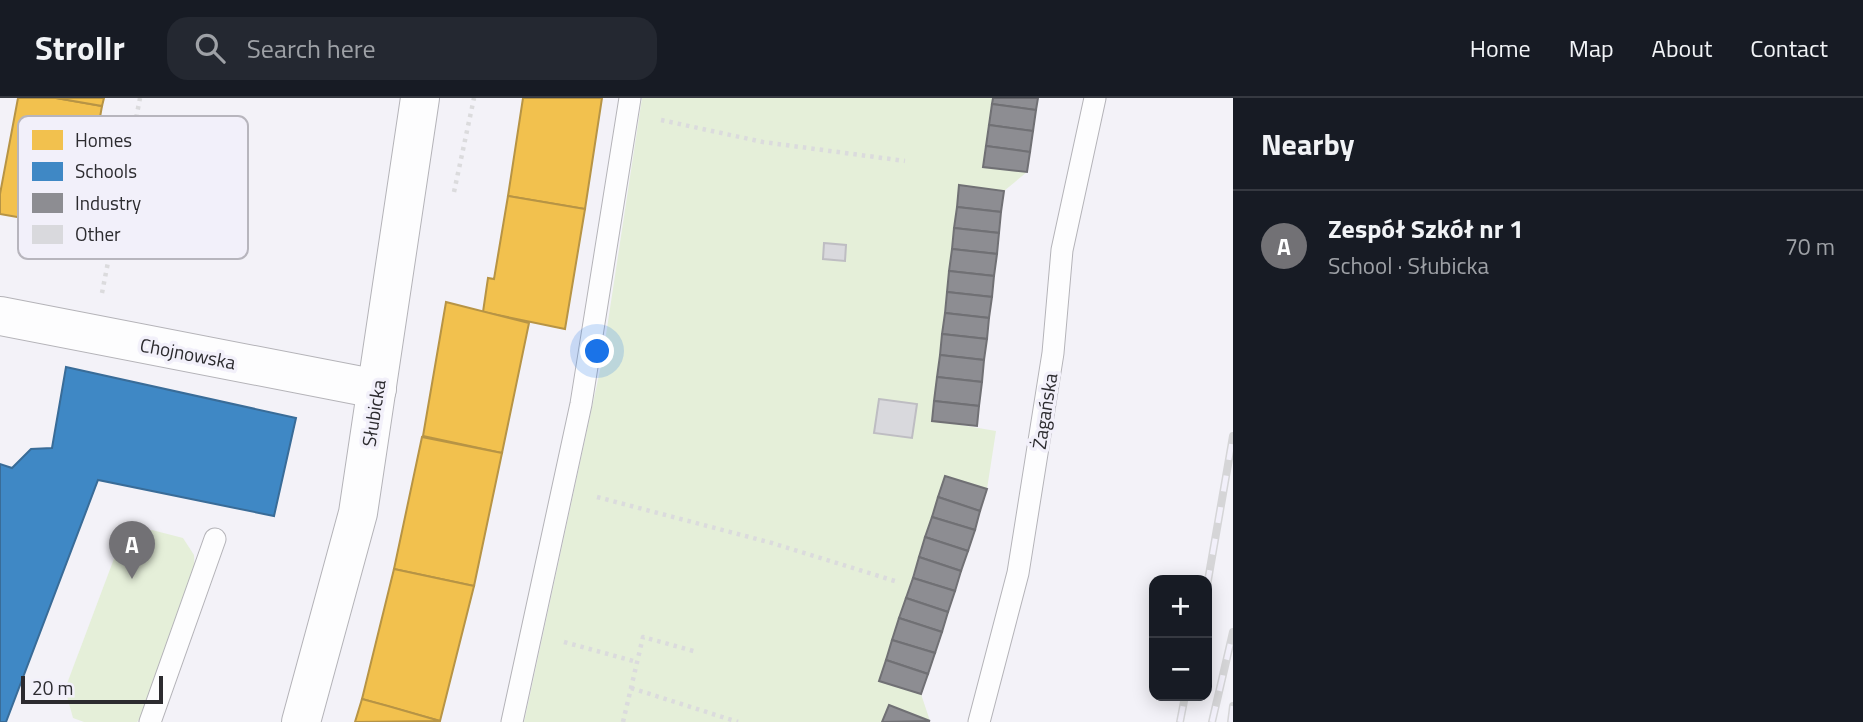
<!DOCTYPE html>
<meta charset="utf-8">
<style>
body{margin:0;font-family:"Titillium Web",sans-serif;background:#242831;color:#f1f3f6}
.controls{position:absolute;right:21px;bottom:21px;display:grid;overflow:hidden;border-radius:14px;box-shadow:0 4px 18px #0003}
.controls button{width:63px;height:63px;display:grid;place-items:center;padding:0;border:0;border-bottom:2px solid #363941;background:#171b24;color:#f1f3f6;font:35px sans-serif}
.scale{position:absolute;left:21px;bottom:18px;width:142px;box-sizing:border-box;padding-left:7px;border:4px solid #2c2b2f;border-top:0;font-size:19px;line-height:24px;white-space:nowrap;color:#2c2b2f;-webkit-text-stroke:5px #f2f0fa;paint-order:stroke}
.you{position:absolute;left:598px;top:254px;width:24px;height:24px;margin:-18px;border:5px solid #fff;border-radius:50%;background:#1a73e8;box-shadow:0 0 0 10px #1a73e833}
.badge{display:grid;place-items:center;width:46px;height:46px;border-radius:50%;background:#727175;color:#fff;font-size:23px;font-weight:700}
.pin{position:absolute;translate:-50% -58px;filter:drop-shadow(0 2px 4px #0008)}
.pin::after{content:'';position:absolute;top:37px;width:24px;height:21px;background:inherit;clip-path:polygon(0 0,100% 0,50% 100%)}
.list{margin:0;padding:0;list-style:none}
h2{display:flex;justify-content:space-between;align-items:center;height:91px;margin:0;padding:0 28px;font-size:30px}
h2 small{font-size:23px;font-weight:400;color:#9ea1a6}
.list li{display:grid;grid-template-columns:46px 1fr auto;gap:21px;align-items:center;box-sizing:border-box;height:112px;padding:0 28px;border-top:2px solid #363941}
.list b{display:block;font-size:26px;white-space:nowrap}
.list p{margin:0;font-size:23px;white-space:nowrap;color:#9ea1a6}
.list em{font-size:23px;font-style:normal;color:#9ea1a6}
.icon{flex:none;width:38px;height:38px;fill:none;stroke:currentColor;stroke-width:2;stroke-linecap:round;stroke-linejoin:round}
.map{position:relative;flex:none;width:1233px;height:624px;overflow:hidden}
header{display:flex;align-items:center;gap:42px;box-sizing:border-box;height:98px;padding:0 35px;background:#171b24;border-bottom:2px solid #363941}
header strong{font-size:33px}
nav{display:flex;gap:38px;margin-inline-start:auto;font-size:24px}
.search{width:490px;height:63px;background:#242831;display:flex;align-items:center;gap:18px;box-sizing:border-box;padding:0 24px;border-radius:21px;color:#9ea1a6;font-size:26px}
main{display:flex}
aside{flex:1;background:#171b24}
.map>svg:first-child{display:block}
.green{fill:#e5efd9}
.homes{fill:#f2c14e;stroke:#b79445;stroke-width:2}
.schools{fill:#3f88c5;stroke:#396c98;stroke-width:2}
.industry{fill:#8d8d92;stroke:#707074;stroke-width:2}
.building{fill:#d9d9dd;stroke:#bebdc2;stroke-width:2}
.lines{fill:none;stroke-linecap:round;stroke-linejoin:round}
.service-casing{stroke:#b4b3b8;stroke-width:23}
.minor-casing{stroke:#b4b3b8;stroke-width:40}
.path{stroke:#dbdbdd;stroke-width:4.5;stroke-dasharray:3.5 5;stroke-linecap:butt}
.service{stroke:#fdfdfe;stroke-width:21}
.minor{stroke:#fdfdfe;stroke-width:38}
.rail-casing{stroke:#d5d5d7;stroke-width:8}
.rail{stroke:#f2f0fa;stroke-width:5;stroke-dasharray:16;stroke-linecap:butt}
.labels{text-anchor:middle;dominant-baseline:central;stroke-width:7;stroke-linejoin:round;paint-order:stroke}
.street-label{font-size:19px;fill:#2c2b2f;stroke:#f2f0fa}
.key{fill:#f2f0fa;stroke:#b7b5bd;stroke-width:2}
.key-label{font-size:19px;fill:#2c2b2f}
</style>
<header>
<strong>Strollr</strong>
<div class="search"><svg class="icon" aria-label="search" viewBox="0 0 24 24"><circle cx="10" cy="10" r="6"/><path d="M15 15l6 6"/></svg>Search here</div>
<nav><a>Home</a><a>Map</a><a>About</a><a>Contact</a></nav>
</header>
<main>
<div class="map">
<svg width="1233" height="624" viewBox="0 0 1233 624">
<rect width="100%" height="100%" fill="#f3f2f8"/>
<!-- green -->
<g class="green">
<polygon points="642,0 993,0 983,69 1027,74 1004,93 959,87 932,322 996,333 987,391 945,378 879,582 921,596 930,623 889,607 882,624 524,624 602,263"/>
<polygon points="152,432 183,440 194,457 195,475 141,620 137,624 84,624 73,620 65,591 118,450 135,437"/>
</g>
<!-- homes -->
<g class="homes">
<polygon points="18,0 56,0 102,8 80,130 0,116 0,96"/>
<polygon points="56,0 104,0 102,8"/>
<polygon points="523,0 602,0 585,111 508,98"/>
<polygon points="508,98 585,111 565,231 483,214 488,180 494,181"/>
<polygon points="446,204 529,225 502,355 423,338"/>
<polygon points="422,339 502,355 474,488 394,471"/>
<polygon points="394,471 474,488 440,623 362,601"/>
<polygon points="362,601 388,608 440,623 355,624"/>
</g>
<!-- schools -->
<polygon class="schools" points="66,269 296,320 274,418 98,382 6,624 0,624 0,366 12,370 31,351 52,350"/>
<!-- industry -->
<g class="industry">
<polygon points="993,0 1038,0 1036,12 992,6"/>
<polygon points="992,6 1036,12 1033,33 989,27"/>
<polygon points="989,27 1033,33 1030,54 986,48"/>
<polygon points="986,48 1030,54 1027,74 983,69"/>
<polygon points="959,87 1004,93 1001,114 957,109"/>
<polygon points="957,109 1001,114 999,135 954,130"/>
<polygon points="954,130 999,135 997,156 952,151"/>
<polygon points="952,151 997,156 994,178 949,173"/>
<polygon points="949,173 994,178 992,199 947,194"/>
<polygon points="947,194 992,199 989,220 945,215"/>
<polygon points="945,215 989,220 987,241 942,236"/>
<polygon points="942,236 987,241 984,262 940,257"/>
<polygon points="940,257 984,262 982,284 937,279"/>
<polygon points="937,279 982,284 979,308 934,303"/>
<polygon points="934,303 979,308 977,328 932,323"/>
<polygon points="945,378 987,391 980,413 938,399"/>
<polygon points="938,399 980,413 975,432 932,419"/>
<polygon points="932,419 975,432 968,453 925,439"/>
<polygon points="925,439 968,453 961,473 919,459"/>
<polygon points="919,459 961,473 955,493 913,480"/>
<polygon points="913,480 955,493 948,514 906,500"/>
<polygon points="906,500 948,514 942,534 899,520"/>
<polygon points="899,520 942,534 935,555 892,542"/>
<polygon points="892,542 935,555 928,576 886,562"/>
<polygon points="886,562 928,576 921,596 879,583"/>
<polygon points="889,607 930,623 882,624"/>
</g>
<!-- building -->
<g class="building">
<polygon points="824,145 846,147 845,163 823,161"/>
<polygon points="879,301 917,306 912,340 874,335"/>
</g>
<g class="lines">
<!-- service casing -->
<g class="service-casing">
<g id="service">
<polyline points="150,624 215,441"/>
<polyline points="512,624 581,306 630,0"/>
<polyline points="979,624 1018,475 1053,255 1062,152 1095,0"/>
</g>
</g>
<!-- minor casing -->
<g class="minor-casing">
<g id="minor">
<polyline points="0,218 377,291"/>
<polyline points="301,624 358,415 420,0"/>
</g>
</g>
<!-- path -->
<g class="path">
<polyline points="661,22 763,44 905,63"/>
<polyline points="454,94 474,0"/>
<polyline points="102,195 140,0"/>
<polyline points="597,399 772,445 898,484"/>
<polyline points="564,544 637,564"/>
<polyline points="631,590 738,624"/>
<polyline points="623,624 643,539 697,554"/>
</g>
<!-- service -->
<use href="#service" class="service"/>
<!-- minor -->
<use href="#minor" class="minor"/>
<!-- rail casing -->
<g class="rail-casing">
<g id="rail">
<polyline points="1207,488 1233,338"/>
<polyline points="1180,624 1185,598"/>
<polyline points="1212,624 1233,534"/>
<polyline points="1231,624 1233,608"/>
</g>
</g>
<!-- rail -->
<use href="#rail" class="rail"/>
</g>
<g class="labels">
<!-- street labels -->
<g class="street-label">
<text transform="translate(188 255) rotate(11)">Chojnowska</text>
<text transform="translate(1044 313) rotate(-81)">Żagańska</text>
<text transform="translate(373 315) rotate(-81)">Słubicka</text>
</g>
</g>
<!-- legend -->
<rect x="18" y="18" width="230" height="143" rx="10" class="key"/>
<rect x="32" y="32" width="31" height="20" fill="#f2c14e"/>
<rect x="32" y="64" width="31" height="19" fill="#3f88c5"/>
<rect x="32" y="95" width="31" height="20" fill="#8d8d92"/>
<rect x="32" y="127" width="31" height="19" fill="#d9d9dd"/>
<g class="key-label">
<text x="75" y="49">Homes</text>
<text x="75" y="80">Schools</text>
<text x="75" y="112">Industry</text>
<text x="75" y="143">Other</text>
</g>
</svg>
<div class="controls">
<button>+</button>
<button>−</button>
</div>
<div class="scale">20 m</div>
<div class="you"></div>
<div class="pin badge" style="left:132px;top:481px">A</div>
</div>
<aside>
<h2>Nearby<small></small></h2>
<ul class="list">
<li><span class="badge">A</span><div><b>Zespół Szkół nr 1</b><p>School · Słubicka</p></div><em>70 m</em></li>
</ul>
</aside>
</main>
